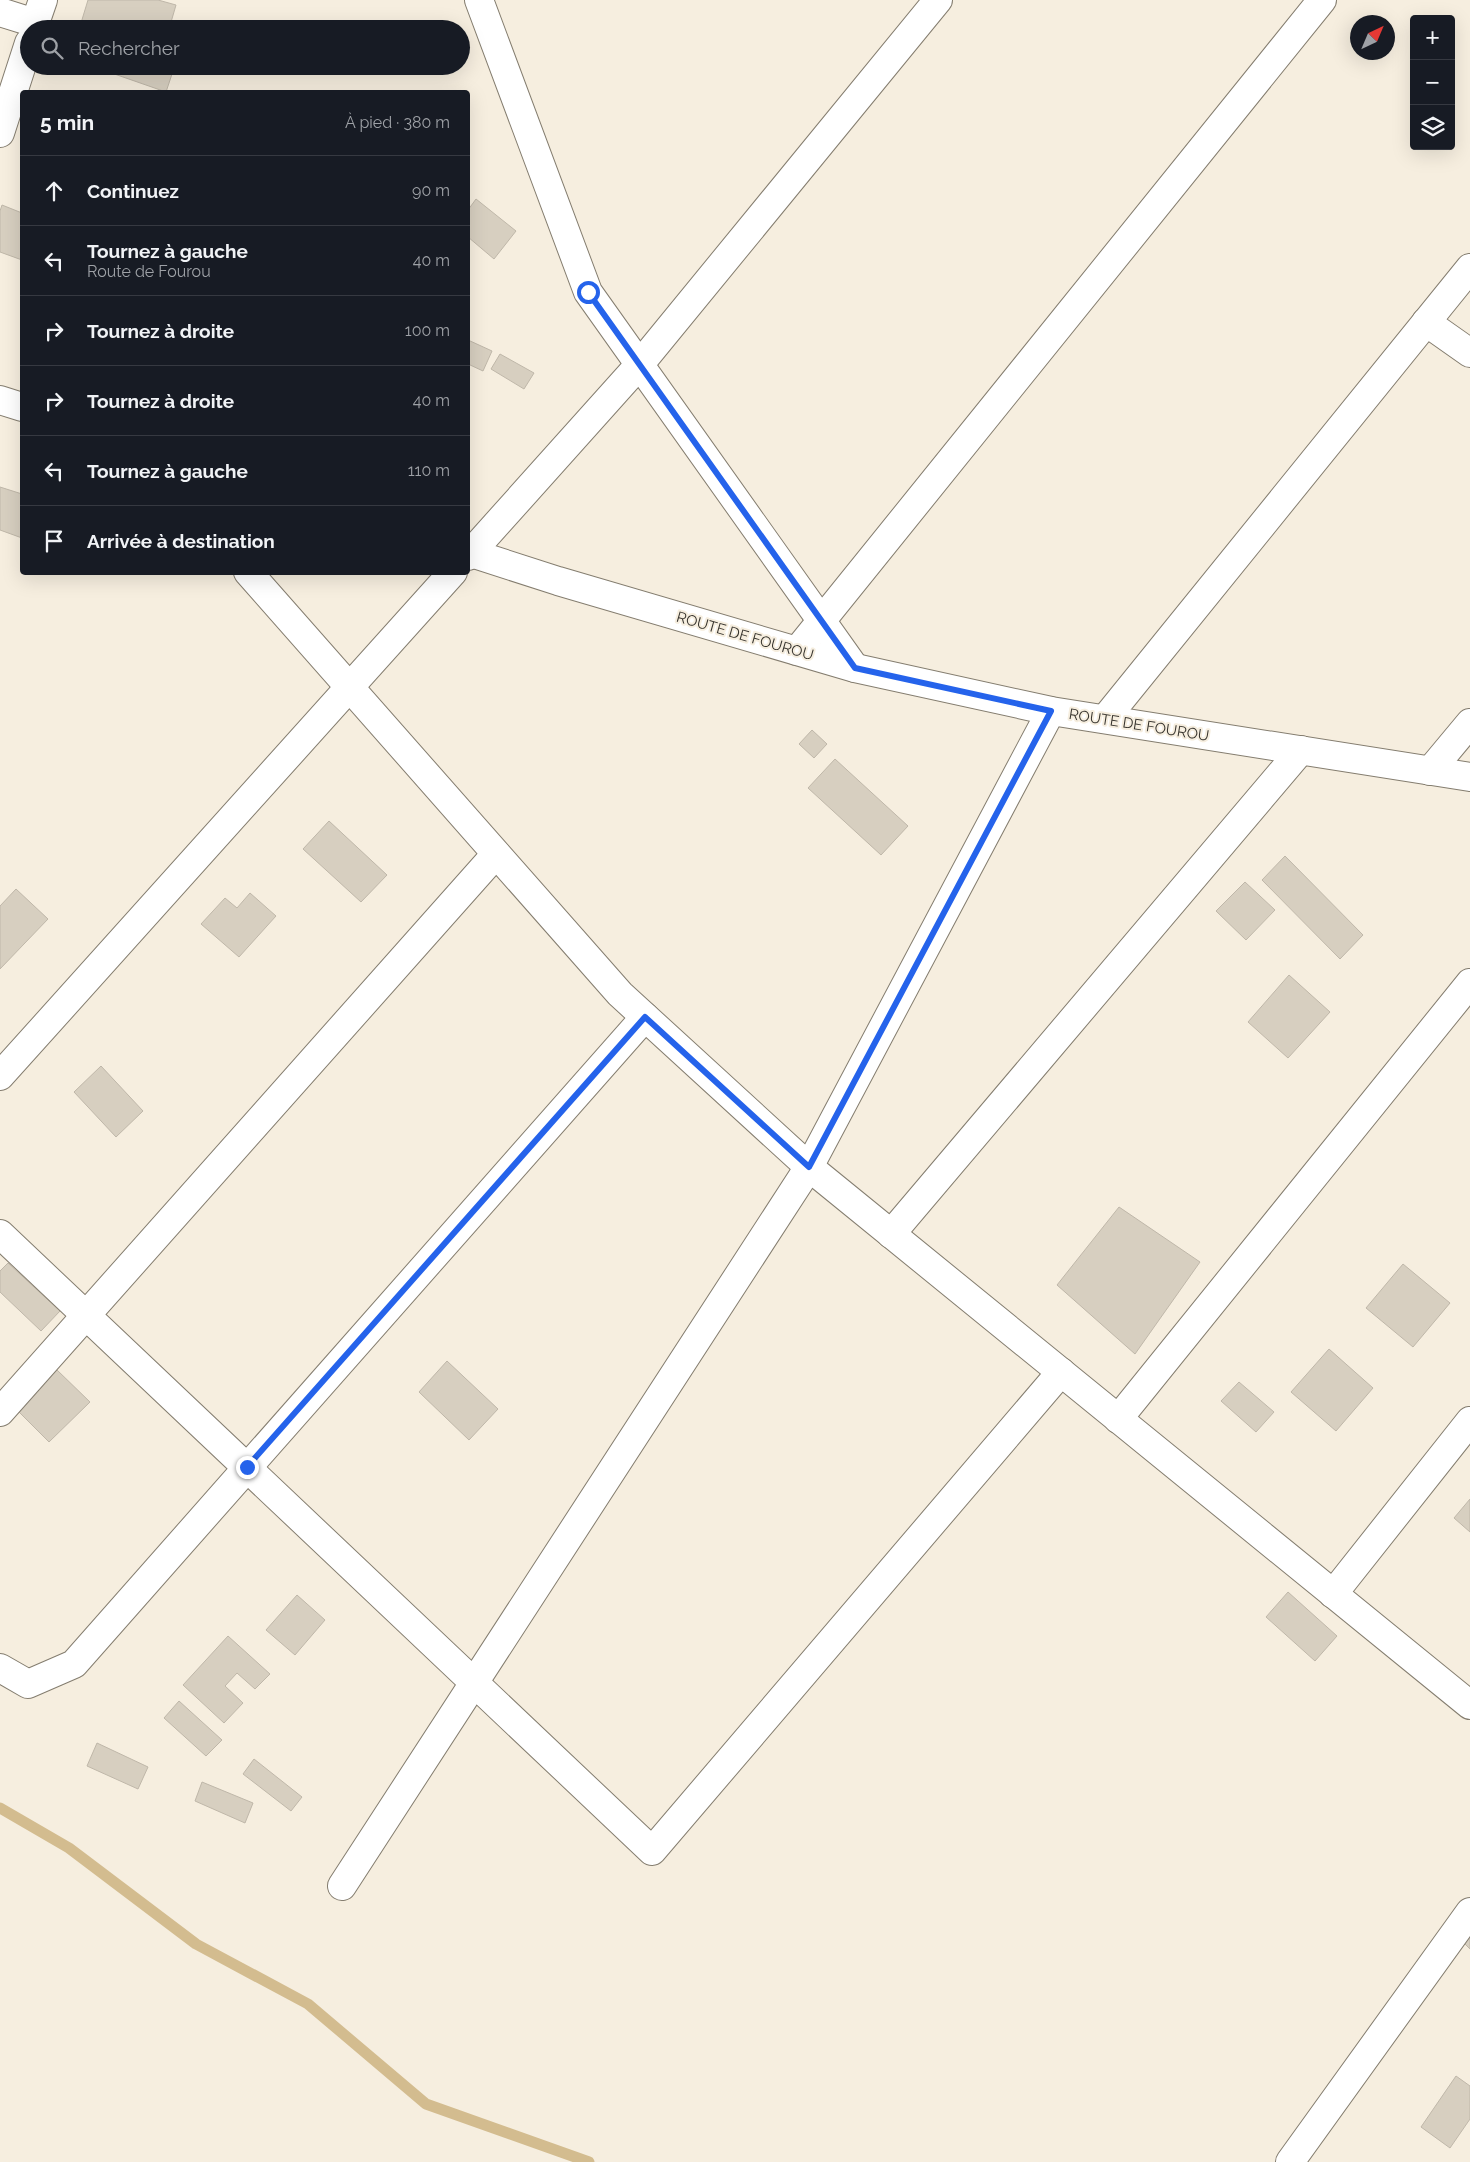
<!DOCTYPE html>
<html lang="fr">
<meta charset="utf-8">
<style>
body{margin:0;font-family:Raleway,sans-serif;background:#20242c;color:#f1f3f6}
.controls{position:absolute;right:15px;top:15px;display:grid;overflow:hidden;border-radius:5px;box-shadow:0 5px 20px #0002}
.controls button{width:45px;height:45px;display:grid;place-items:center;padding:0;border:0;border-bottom:1px solid #363941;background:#171b24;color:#f1f3f6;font:25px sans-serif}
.compass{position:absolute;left:1350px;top:15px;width:45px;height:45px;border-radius:50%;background:#171b24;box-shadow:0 5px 20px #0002;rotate:44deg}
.stop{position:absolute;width:15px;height:15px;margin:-11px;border:4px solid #2563eb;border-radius:50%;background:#fff}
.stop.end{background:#2563eb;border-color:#fff;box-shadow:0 1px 5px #0008}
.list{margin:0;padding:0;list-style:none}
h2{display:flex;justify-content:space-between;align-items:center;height:65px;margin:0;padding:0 20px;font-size:21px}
h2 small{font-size:16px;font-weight:400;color:#9ea1a6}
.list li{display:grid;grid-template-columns:32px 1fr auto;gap:15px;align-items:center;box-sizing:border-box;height:70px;padding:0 20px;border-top:1px solid #363941}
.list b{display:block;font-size:19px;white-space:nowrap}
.list p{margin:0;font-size:16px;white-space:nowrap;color:#9ea1a6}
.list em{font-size:16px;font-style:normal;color:#9ea1a6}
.icon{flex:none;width:28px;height:28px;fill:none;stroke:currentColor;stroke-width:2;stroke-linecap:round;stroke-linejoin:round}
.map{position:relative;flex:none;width:1470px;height:2162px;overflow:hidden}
.search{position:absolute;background:#171b24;box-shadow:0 5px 20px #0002;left:20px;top:20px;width:450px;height:55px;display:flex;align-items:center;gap:12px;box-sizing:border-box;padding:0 18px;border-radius:28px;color:#9ea1a6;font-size:19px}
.panel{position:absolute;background:#171b24;box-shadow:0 5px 20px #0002;left:20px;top:90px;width:450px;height:485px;border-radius:5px}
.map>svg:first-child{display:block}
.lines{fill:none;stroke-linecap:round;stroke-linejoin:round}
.stream{stroke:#d3bc8f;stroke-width:11}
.building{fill:#d7cfc0;stroke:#bfb7a9}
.minor-casing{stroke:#847d6f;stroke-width:30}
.major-casing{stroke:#847d6f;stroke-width:30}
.minor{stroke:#fff;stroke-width:28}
.major{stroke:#fff;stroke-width:28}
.route{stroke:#2563eb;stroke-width:6}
.labels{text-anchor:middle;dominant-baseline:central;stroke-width:4;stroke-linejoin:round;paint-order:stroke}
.street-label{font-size:15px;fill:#35322c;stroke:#f6eedf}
</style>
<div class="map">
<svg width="1470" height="2162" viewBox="0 0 1470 2162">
<rect width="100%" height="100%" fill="#f6eedf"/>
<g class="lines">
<!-- stream -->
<polyline class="stream" points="0,1808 69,1848 196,1944 308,2004 426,2104 589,2162"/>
</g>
<!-- building -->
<g class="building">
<polygon points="88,0 158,0 176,5 169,29 101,29 81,23"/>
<polygon points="104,66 168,66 174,68 166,92 103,70"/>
<polygon points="476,199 516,231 494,259 468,237 468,210"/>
<polygon points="2,205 22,213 22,260 0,252 0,211"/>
<polygon points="468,340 492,351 483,371 468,364"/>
<polygon points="500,354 534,373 524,389 491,369"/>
<polygon points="0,487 22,494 22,538 0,530"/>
<polygon points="812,730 827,744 814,758 799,744"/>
<polygon points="835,759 908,826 881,855 808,788"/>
<polygon points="329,821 387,875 361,902 303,849"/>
<polygon points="1285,856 1363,935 1340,959 1262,880"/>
<polygon points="1245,882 1275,910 1246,940 1216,911"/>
<polygon points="16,889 48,919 0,969 0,906"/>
<polygon points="250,893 276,916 239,957 201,924 225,898 237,908"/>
<polygon points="1289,975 1330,1012 1288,1058 1248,1022"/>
<polygon points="101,1066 143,1111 116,1137 74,1092"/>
<polygon points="1119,1207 1200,1262 1135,1354 1057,1285"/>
<polygon points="8,1263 60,1311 41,1331 0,1292 0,1271"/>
<polygon points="1403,1264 1450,1303 1413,1347 1366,1308"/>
<polygon points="1329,1349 1373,1388 1336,1431 1291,1392"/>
<polygon points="447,1361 498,1409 469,1440 419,1392"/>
<polygon points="57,1370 90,1402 49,1442 17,1410"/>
<polygon points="1239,1382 1274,1412 1256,1432 1221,1401"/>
<polygon points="1470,1499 1470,1532 1454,1518"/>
<polygon points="1288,1592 1337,1636 1315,1661 1266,1617"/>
<polygon points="297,1595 325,1620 295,1655 266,1630"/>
<polygon points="228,1636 270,1674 255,1689 237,1673 225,1686 243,1703 224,1723 183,1685"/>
<polygon points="179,1701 222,1740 206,1756 164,1718"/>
<polygon points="97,1743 148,1767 138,1789 87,1766"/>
<polygon points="254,1759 302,1797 291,1811 243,1774"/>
<polygon points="202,1782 253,1803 245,1823 195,1801"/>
<polygon points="1470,1931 1470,1949 1461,1940"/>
<polygon points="1456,2076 1470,2086 1470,2119 1450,2148 1421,2127"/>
</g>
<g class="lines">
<!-- minor casing -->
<g class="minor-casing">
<g id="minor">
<polyline points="479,0 588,292 855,668"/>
<polyline points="0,12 35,23"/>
<polyline points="33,29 43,0"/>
<polyline points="0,133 29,43"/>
<polyline points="1426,322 1470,353"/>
<polyline points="468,556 640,364 938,0"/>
<polyline points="248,572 620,994 809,1167 1470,1705"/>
<polyline points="797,651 1322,0"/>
<polyline points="1105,719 1470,268"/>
<polyline points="1430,771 1470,723"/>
<polyline points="0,1076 453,572"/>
<polyline points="0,1234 652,1851 1061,1372"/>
<polyline points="891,1234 1301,750"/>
<polyline points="0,1412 496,854"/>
<polyline points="1118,1419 1470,983"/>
<polyline points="1333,1594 1470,1421"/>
<polyline points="0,1668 28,1684 74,1664 645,1017"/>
<polyline points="342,1886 809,1167 1051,711"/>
<polyline points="1290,2162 1470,1912"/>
</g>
</g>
<!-- major casing -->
<g class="major-casing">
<g id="major">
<polyline points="0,400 22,407"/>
<polyline points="468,552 558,581 855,668 1051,711 1470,777"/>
</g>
</g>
<!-- minor -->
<use href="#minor" class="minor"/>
<!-- major -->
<use href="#major" class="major"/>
</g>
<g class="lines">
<!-- route -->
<polyline class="route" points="247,1467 645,1017 809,1167 1051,711 855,668 588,292"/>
</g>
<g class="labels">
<!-- street labels -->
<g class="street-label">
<text transform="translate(745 636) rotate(16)">ROUTE DE FOUROU</text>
<text transform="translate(1139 725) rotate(9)">ROUTE DE FOUROU</text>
</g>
</g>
</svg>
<div class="controls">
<button>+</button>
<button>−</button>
<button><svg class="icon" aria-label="layers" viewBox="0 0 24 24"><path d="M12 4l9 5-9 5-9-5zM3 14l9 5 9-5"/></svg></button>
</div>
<svg class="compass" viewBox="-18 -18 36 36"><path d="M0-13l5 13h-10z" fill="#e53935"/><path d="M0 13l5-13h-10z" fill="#9ea1a6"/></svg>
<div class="stop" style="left:588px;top:292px"></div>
<div class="stop end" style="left:247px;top:1467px"></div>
<div class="search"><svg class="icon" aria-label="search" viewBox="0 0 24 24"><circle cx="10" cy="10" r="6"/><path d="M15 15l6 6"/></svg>Rechercher</div>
<section class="panel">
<h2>5 min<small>À pied · 380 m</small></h2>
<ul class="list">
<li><svg class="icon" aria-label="ahead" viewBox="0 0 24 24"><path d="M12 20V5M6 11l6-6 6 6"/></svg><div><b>Continuez</b></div><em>90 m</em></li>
<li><svg class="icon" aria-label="left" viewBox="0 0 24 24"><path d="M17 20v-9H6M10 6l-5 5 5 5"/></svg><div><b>Tournez à gauche</b><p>Route de Fourou</p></div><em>40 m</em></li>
<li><svg class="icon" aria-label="right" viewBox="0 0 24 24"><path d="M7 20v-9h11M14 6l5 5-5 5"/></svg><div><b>Tournez à droite</b></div><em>100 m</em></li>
<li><svg class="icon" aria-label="right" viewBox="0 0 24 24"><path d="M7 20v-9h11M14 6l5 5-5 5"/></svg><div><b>Tournez à droite</b></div><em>40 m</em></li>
<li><svg class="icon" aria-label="left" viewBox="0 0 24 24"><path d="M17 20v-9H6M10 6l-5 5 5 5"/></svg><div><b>Tournez à gauche</b></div><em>110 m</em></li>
<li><svg class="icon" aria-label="arrive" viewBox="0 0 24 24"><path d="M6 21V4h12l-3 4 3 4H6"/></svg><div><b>Arrivée à destination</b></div></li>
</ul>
</section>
</div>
